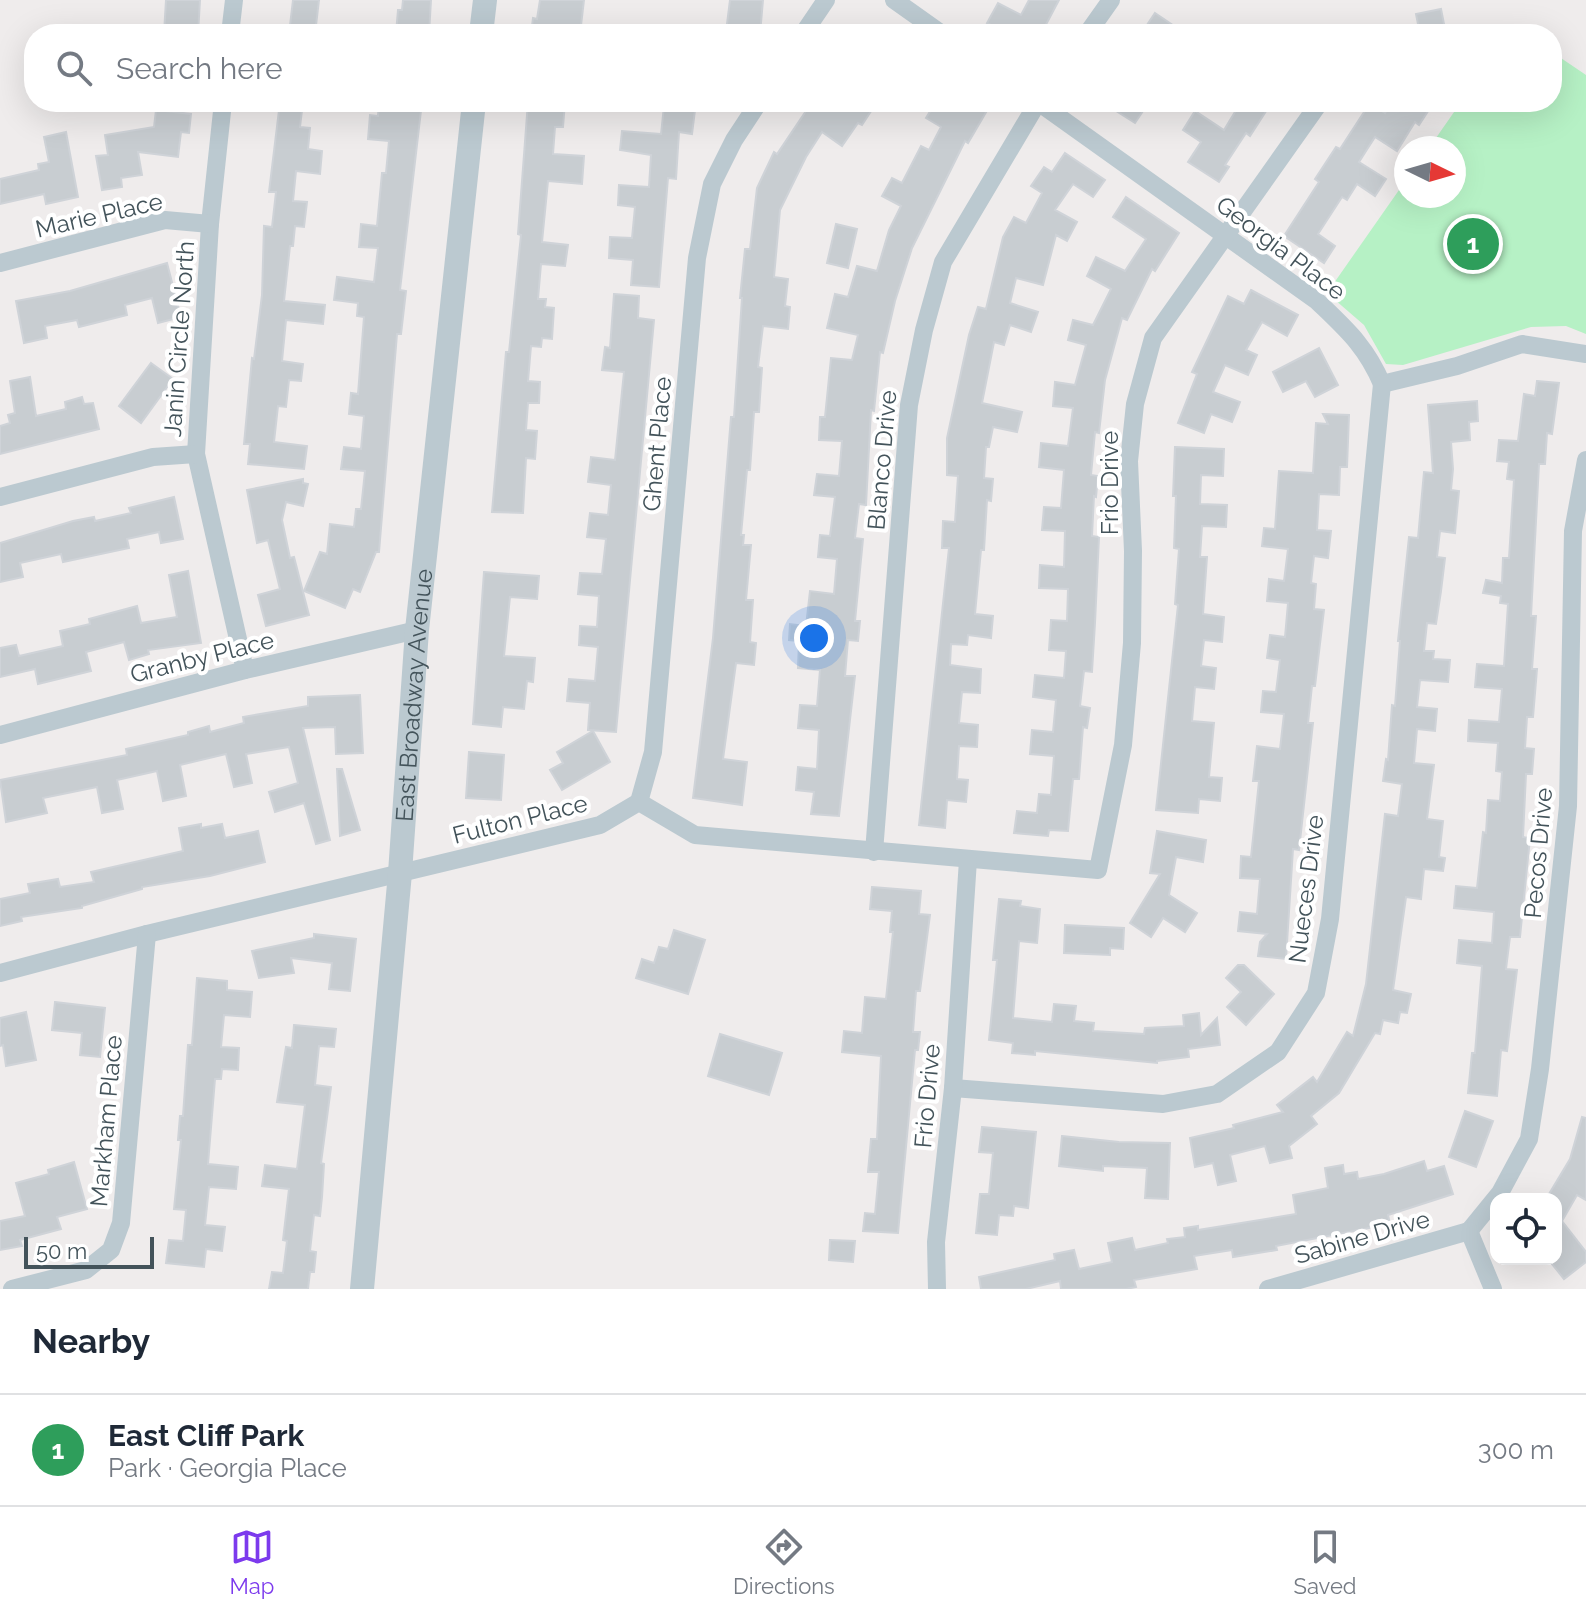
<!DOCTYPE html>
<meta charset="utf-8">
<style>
body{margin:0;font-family:Raleway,sans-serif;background:#f6f6f7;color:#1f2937}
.controls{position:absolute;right:24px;bottom:24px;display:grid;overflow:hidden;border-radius:16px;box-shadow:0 8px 32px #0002}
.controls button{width:72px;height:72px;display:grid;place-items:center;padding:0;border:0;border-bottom:2px solid #e0e1e3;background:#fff;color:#1f2937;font:40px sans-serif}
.compass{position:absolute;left:1394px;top:136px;width:72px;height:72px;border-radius:50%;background:#fff;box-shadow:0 8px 32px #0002;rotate:95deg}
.scale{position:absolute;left:24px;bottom:20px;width:130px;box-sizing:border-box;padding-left:8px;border:4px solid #43535a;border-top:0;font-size:22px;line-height:28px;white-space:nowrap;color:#43535a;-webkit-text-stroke:6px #fff;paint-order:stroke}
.you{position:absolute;left:814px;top:638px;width:28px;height:28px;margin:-20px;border:6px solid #fff;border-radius:50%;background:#1a73e8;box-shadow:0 0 0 12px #1a73e833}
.badge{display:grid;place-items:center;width:52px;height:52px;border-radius:50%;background:#7c3aed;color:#fff;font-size:26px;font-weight:700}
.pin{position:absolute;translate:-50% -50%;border:4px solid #fff;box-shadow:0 2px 8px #0006}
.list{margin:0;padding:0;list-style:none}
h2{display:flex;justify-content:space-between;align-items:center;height:104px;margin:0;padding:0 32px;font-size:34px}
h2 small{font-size:26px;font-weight:400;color:#747a83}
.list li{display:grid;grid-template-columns:52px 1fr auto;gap:24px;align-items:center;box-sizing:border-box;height:112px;padding:0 32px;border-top:2px solid #e0e1e3}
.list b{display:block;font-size:30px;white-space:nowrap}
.list p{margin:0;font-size:26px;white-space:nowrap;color:#747a83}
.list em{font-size:26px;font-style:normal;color:#747a83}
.icon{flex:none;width:44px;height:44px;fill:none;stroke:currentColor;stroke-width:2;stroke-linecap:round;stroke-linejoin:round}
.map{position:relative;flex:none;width:1586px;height:1289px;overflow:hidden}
.search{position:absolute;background:#fff;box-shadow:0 8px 32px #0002;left:24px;right:24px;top:24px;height:88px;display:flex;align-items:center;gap:20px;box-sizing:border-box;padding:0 28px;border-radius:32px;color:#747a83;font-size:30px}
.sheet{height:216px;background:#fff}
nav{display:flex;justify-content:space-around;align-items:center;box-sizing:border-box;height:112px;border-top:2px solid #e0e1e3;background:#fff;font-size:22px;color:#747a83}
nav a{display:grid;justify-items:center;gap:4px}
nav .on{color:#7c3aed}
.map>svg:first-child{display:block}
.green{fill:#b6f1c5}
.building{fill:#c8cdd1;stroke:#cfd3d8;stroke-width:2}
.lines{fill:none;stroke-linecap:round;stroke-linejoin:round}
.minor{stroke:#bbc9d0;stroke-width:18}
.tertiary{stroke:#bbc9d0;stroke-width:24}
.labels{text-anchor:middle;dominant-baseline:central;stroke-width:8;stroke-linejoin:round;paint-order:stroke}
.street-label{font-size:24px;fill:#43535a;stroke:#fff}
</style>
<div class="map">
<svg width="1586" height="1289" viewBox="0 0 1586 1289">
<rect width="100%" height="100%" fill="#efecec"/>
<!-- green -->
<polygon class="green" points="1552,52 1586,75 1586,334 1566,326 1531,327 1403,365 1386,364 1364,325 1327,293 1406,180 1406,196 1454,196 1454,148 1429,148 1461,102 1552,102"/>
<!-- building -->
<g class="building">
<polygon points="166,0 200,0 198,34 164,34"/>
<polygon points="293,0 319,0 315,34 289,34"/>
<polygon points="403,0 431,0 429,34 396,34 398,10 402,10"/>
<polygon points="540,0 584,0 580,34 531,34 533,18 537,19"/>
<polygon points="730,0 763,0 760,34 726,32"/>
<polygon points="1029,0 1059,0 1041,34 1007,34 987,23 998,3 1021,15"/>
<polygon points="1441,9 1446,34 1420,34 1416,14"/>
<polygon points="1155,13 1186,34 1141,34"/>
<polygon points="280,102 303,102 300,127 310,128 308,149 322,151 320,174 296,171 293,201 307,202 304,227 295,226 293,246 290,246 284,301 325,305 323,324 286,320 282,361 303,364 301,381 289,380 286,407 278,406 274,442 307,446 304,469 248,464 250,444 244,444 252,358 254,359 262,295 264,226 272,227 276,192 269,192"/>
<polygon points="379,102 422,102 400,290 406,291 401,334 397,334 379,552 376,552 360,592 353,589 345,608 304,591 320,552 327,554 330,524 354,527 356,509 361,509 365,471 341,469 344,447 361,449 364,416 349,414 351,393 358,394 364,317 357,316 358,303 334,300 337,277 374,282 378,248 359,247 361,224 377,226 382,173 386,173 389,141 368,139 370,115 378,116"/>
<polygon points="528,102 565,102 563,127 555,127 553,154 584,156 582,184 548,181 542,242 568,245 565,266 541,264 538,299 546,299 545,307 554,308 552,339 542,338 541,347 531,346 528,381 540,382 539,403 528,403 526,430 537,431 535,459 526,458 523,513 492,512 506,352 509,352 521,235 518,234"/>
<polygon points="672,102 696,102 692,134 679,132 676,179 668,178 659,287 631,285 633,260 609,258 610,237 632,238 635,207 618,205 619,185 649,187 651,155 620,150 622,131 661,134 664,106 672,107"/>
<polygon points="812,102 877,102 862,125 858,123 842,146 822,132 806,157 780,210 774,277 788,279 785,306 790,307 788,329 763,326 758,367 762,368 759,412 754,412 750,470 747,470 741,535 744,535 743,545 751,545 746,600 753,600 750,642 756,643 754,665 736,663 723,759 747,762 742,805 693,798 713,638 731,417 734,417 742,298 740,298 745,249 750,249 757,188 774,152 777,154"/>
<polygon points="936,102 992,102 968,143 965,141 912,248 895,301 883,353 880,352 874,411 871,410 866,505 859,504 855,538 863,539 855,621 860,621 858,641 848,640 845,676 855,676 839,816 811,814 814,792 796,790 798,767 817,769 819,730 798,728 800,705 817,706 820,670 798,668 799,641 789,640 790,624 806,626 810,591 834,594 837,559 818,557 820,535 830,536 835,497 814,495 817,474 839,476 842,441 819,440 820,417 825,417 831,358 852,360 858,335 827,328 835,294 848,297 857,266 877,271 889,230 901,206 882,196 892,178 902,183 921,146 929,150 941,127 926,118"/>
<polygon points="1102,102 1149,102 1135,123"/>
<polygon points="1241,102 1272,102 1250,136 1246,133 1225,165 1229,167 1219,182 1188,162 1201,142 1183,130 1195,111 1224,130"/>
<polygon points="1392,102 1434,102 1419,125 1415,122 1397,151 1375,137 1359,162 1386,179 1375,196 1357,184 1347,200 1342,197 1318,234 1335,246 1324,263 1284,236 1319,182 1315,179 1336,147 1340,149 1370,103 1385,113"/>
<polygon points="156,110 191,114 189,133 181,132 178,157 138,152 142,175 121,178 122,187 102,190 96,156 108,155 105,135 154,127"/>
<polygon points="66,132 78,197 46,204 44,194 0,204 0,179 39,170 38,164 49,162 44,137"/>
<polygon points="1065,153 1105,180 1093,197 1073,184 1055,210 1077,222 1067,241 1056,235 1043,285 1016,278 1010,303 1038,312 1031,332 1010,325 1004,345 994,342 982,403 1022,412 1017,432 993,427 989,447 986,447 984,478 993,479 991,501 987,500 984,550 981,550 975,614 993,616 991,638 968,635 967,645 951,644 950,665 981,669 980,693 962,692 959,723 978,725 977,747 959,746 957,779 968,780 966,802 947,800 945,828 919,825 949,548 942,548 943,521 955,522 958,476 947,475 947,438 969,335 978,307 986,309 1003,237 1014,217 1026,223 1042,193 1031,186 1044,167 1052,172"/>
<polygon points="1126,197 1179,233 1155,271 1152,269 1127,320 1122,318 1105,380 1099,433 1095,432 1091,475 1098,476 1096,497 1094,496 1092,536 1099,537 1095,623 1092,672 1084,671 1080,706 1090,708 1087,728 1083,727 1079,779 1073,779 1068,831 1049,830 1048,836 1014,833 1017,811 1037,813 1039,794 1051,795 1054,756 1030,754 1032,730 1053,732 1056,700 1033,697 1035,675 1064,678 1066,651 1049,650 1051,620 1067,621 1068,589 1039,588 1040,565 1064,567 1065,531 1042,530 1044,507 1061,508 1064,470 1039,467 1041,443 1068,446 1073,408 1053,406 1055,382 1075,385 1086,345 1068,340 1073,320 1093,325 1111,289 1087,276 1096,257 1125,271 1146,239 1113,217"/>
<polygon points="836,224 857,229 848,268 827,263"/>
<polygon points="167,263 181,317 158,323 152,298 125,305 127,315 79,327 77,320 45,326 47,338 24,343 16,301 70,291"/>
<polygon points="1251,290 1298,315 1287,336 1262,322 1246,350 1257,355 1248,375 1225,365 1213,392 1240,402 1232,422 1211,414 1204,433 1178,423 1197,374 1192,372 1228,296 1244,304"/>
<polygon points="614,294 639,296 638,318 654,320 616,732 588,730 590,703 567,701 569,679 595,681 598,647 579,645 580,626 597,627 599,596 578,594 580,573 602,574 606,539 587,537 590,513 608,515 611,485 588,482 591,457 615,460 624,372 602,370 605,347 610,348"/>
<polygon points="1319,348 1338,385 1315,397 1306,381 1283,392 1273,372"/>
<polygon points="151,363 173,379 141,423 119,406"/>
<polygon points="30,377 36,416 66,409 65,402 82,397 84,404 93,403 99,429 0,454 0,426 10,423 8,415 15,413 10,381"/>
<polygon points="1537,381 1559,383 1552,434 1547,433 1545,464 1539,464 1531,616 1536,616 1532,669 1537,669 1533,717 1527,717 1525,748 1534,749 1532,774 1526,774 1523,837 1530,838 1520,937 1510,937 1506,969 1517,970 1507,1051 1501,1050 1497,1096 1468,1093 1472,1053 1475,1053 1482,966 1457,963 1459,940 1492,943 1494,912 1454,908 1456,886 1477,888 1483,832 1486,833 1488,800 1500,801 1502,772 1496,771 1498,743 1468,741 1469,720 1499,722 1502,689 1475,687 1477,664 1504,666 1508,604 1500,603 1501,596 1483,593 1486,580 1502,583 1503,558 1509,558 1514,480 1507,479 1509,462 1497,461 1499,440 1518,441 1524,394 1535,396"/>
<polygon points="1477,401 1478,421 1469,422 1470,440 1451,442 1453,469 1451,490 1459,491 1455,533 1440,531 1437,557 1445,558 1441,591 1436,624 1427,623 1424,651 1434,651 1433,659 1450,660 1448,682 1420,680 1417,707 1437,709 1435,731 1417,729 1414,763 1434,765 1427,819 1443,821 1439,857 1445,858 1443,871 1424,869 1421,899 1406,897 1393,990 1411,994 1407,1013 1400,1012 1398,1023 1383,1020 1380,1034 1375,1033 1339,1093 1311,1116 1317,1124 1289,1146 1292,1158 1270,1163 1265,1146 1230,1155 1236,1181 1218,1185 1213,1163 1195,1167 1190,1138 1234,1128 1233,1125 1283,1112 1277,1105 1313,1077 1317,1082 1347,1032 1353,1036 1366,984 1385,814 1398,816 1402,784 1383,781 1386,759 1388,760 1392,705 1395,706 1400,641 1398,641 1409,537 1418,538 1424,472 1433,473 1428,405"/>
<polygon points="1323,414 1349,415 1347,467 1340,467 1339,495 1319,494 1317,530 1331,531 1328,558 1314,556 1311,583 1316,584 1314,609 1324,610 1315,686 1312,686 1308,723 1313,723 1299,850 1293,849 1286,959 1258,956 1260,942 1267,934 1238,931 1240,912 1257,914 1260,879 1240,878 1241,856 1251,857 1259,781 1253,781 1257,746 1280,749 1284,714 1261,712 1263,691 1276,692 1280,660 1267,658 1270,635 1285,637 1288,603 1267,601 1269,579 1284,581 1288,549 1262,546 1264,528 1275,529 1279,471 1313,473 1316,423 1328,424"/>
<polygon points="1175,447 1224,449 1223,476 1201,475 1200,504 1227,505 1226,527 1202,526 1200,557 1207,557 1203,614 1224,617 1222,642 1204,640 1201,666 1216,668 1214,689 1195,687 1192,721 1214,723 1209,777 1222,778 1220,801 1199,799 1198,813 1156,810 1178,605 1175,604 1179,549 1174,548 1176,496 1173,496"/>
<polygon points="303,479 303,483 308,484 303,506 286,502 282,520 290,558 294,557 309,615 266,626 258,595 280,589 268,540 257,543 247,490"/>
<polygon points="174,497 183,539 161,543 159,532 127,539 129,548 63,562 61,554 20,563 23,577 0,582 0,543 73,521 94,517 95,521 131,513 129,508"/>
<polygon points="188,571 201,643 148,650 149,654 129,660 124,642 86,652 91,671 38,684 35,669 0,677 0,648 16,645 19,656 63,646 60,631 90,624 89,619 137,606 141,623 177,617 169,575"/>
<polygon points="484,572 539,576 537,599 510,597 504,656 535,658 533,682 527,681 524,709 503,707 501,727 473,724"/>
<polygon points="360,695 363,753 336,754 335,727 303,728 330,840 316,844 304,803 275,812 269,792 298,783 289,747 246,754 252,783 234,787 226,754 180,765 186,796 163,801 157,771 117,780 123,809 102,813 97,787 43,798 47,813 6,822 0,780 127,755 126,749 188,735 188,732 209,726 210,732 244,723 243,717 308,706 308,697"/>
<polygon points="593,731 610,762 562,790 550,770 563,763 557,752"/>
<polygon points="469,752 504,755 501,800 466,798"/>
<polygon points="337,769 342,769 360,830 340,836"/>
<polygon points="201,824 201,828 222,824 225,838 258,831 265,862 210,876 142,887 142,889 82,906 82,908 21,917 22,921 0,926 0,899 30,893 28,884 58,879 60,887 94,882 91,872 183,851 179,828"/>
<polygon points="1157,831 1206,840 1203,862 1176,857 1169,895 1197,913 1185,932 1163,918 1151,937 1130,923 1160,874 1150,873"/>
<polygon points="872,887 921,891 919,914 930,915 920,991 916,991 913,1032 920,1032 918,1050 915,1050 898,1233 863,1231 865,1213 875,1214 879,1172 868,1172 871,1139 877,1139 881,1056 842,1052 844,1031 862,1033 865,997 886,999 893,932 890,932 892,911 870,909"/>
<polygon points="999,899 1021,901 1020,906 1040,909 1037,943 1019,941 1013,1018 1052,1022 1054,1004 1076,1006 1074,1021 1094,1023 1093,1031 1144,1034 1145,1028 1184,1026 1183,1015 1199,1013 1201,1035 1217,1018 1220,1045 1188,1049 1189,1057 1157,1061 1157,1063 1035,1051 1035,1055 1012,1053 1013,1043 989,1040 997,960 993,960"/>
<polygon points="1065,925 1124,928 1123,949 1110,948 1110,955 1064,953"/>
<polygon points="674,930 705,940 688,994 636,978 642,959 654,963 659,947 668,949"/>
<polygon points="314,934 356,939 350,991 329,989 332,963 291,958 294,973 259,978 252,951 314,938"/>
<polygon points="1238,965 1244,965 1274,994 1246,1025 1227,1007 1241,992 1226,978"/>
<polygon points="197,978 227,981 227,990 252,992 250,1017 224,1015 221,1047 239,1048 238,1070 222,1069 221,1079 215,1079 208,1164 238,1167 236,1189 209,1187 205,1225 225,1227 222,1251 206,1249 204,1267 166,1263 169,1240 183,1241 186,1210 174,1209 181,1140 178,1140 180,1116 183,1116 188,1045 192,1045"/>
<polygon points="55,1002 105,1008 100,1057 80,1055 82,1033 52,1030"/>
<polygon points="26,1012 36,1060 6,1066 3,1045 0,1046 0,1018"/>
<polygon points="294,1025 336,1029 334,1047 319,1046 315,1085 331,1087 321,1163 324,1164 322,1197 320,1216 314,1215 310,1251 316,1252 314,1272 310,1272 308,1289 269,1289 272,1272 283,1273 287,1241 283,1240 289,1189 262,1186 265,1165 297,1169 305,1105 277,1102 286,1047 292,1048"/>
<polygon points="720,1034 782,1053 769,1095 708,1076"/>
<polygon points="1465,1111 1493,1121 1476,1167 1449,1157"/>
<polygon points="1582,1117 1586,1118 1586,1200 1577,1195 1562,1221 1586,1252 1586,1262 1564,1279 1548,1259 1556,1259 1556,1199 1546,1199 1570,1159"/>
<polygon points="982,1127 1036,1132 1028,1208 1014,1206 1013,1216 999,1215 997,1235 976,1233 980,1194 989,1194 993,1153 979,1152"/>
<polygon points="1062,1136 1119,1142 1170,1143 1168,1199 1145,1198 1147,1168 1103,1166 1103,1171 1059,1166"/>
<polygon points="1424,1161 1427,1171 1444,1166 1453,1194 1388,1215 1390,1224 1276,1246 1277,1250 1233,1257 1232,1250 1194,1256 1197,1269 1134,1280 1136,1287 1126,1289 1061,1289 1060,1281 1026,1289 981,1289 979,1277 1055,1260 1054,1254 1074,1250 1079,1269 1112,1262 1108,1243 1132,1238 1135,1250 1168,1243 1167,1239 1185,1237 1184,1228 1198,1226 1198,1230 1296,1214 1293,1195 1328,1188 1325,1168 1343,1165 1344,1174 1357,1172 1358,1179 1384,1174"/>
<polygon points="74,1162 87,1209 57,1217 61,1229 20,1240 22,1246 0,1250 0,1221 25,1216 16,1183 49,1174 48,1170"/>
<polygon points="830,1240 855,1241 853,1262 829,1260"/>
</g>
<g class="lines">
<!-- minor -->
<g class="minor">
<polyline points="894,0 942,34"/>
<polyline points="230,34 234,0"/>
<polyline points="803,34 826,0"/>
<polyline points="1087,34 1111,0"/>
<polyline points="223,102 210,224 196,454 245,670"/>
<path d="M1038,102L1317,301C1346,329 1366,346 1382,384L1457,366L1522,344L1586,354"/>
<polyline points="0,263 165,220 210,224"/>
<polyline points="0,497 153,457 196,454"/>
<polyline points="0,735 245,670 417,630"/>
<polyline points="639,802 653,752 697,258 712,184 734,140 759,102"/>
<polyline points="874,852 909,405 924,330 943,262 1038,102"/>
<polyline points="0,973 147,934 600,825 639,802 695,835 1098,870 1123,745 1132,643 1133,551 1129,461 1135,404 1153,338 1320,102"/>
<polyline points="953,1088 1163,1104 1217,1094 1278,1052 1316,993 1330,919 1382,384"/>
<polyline points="1469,1231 1500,1193 1529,1139 1540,1069 1568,806 1573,531 1586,460"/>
<polyline points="1469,1231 1493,1289"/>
<polyline points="12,1289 86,1270 111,1250 121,1223 147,934"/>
<polyline points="937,1289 936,1242 953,1088 968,860"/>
<polyline points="1268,1289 1469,1231"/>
</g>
<!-- tertiary -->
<g class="tertiary">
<polyline points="481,34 485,0"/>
<path id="s1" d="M362,1289L400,873L417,630L474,102"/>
</g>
</g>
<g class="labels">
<!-- street labels -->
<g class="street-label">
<text transform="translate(99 215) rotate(-13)">Marie Place</text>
<text transform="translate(1281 248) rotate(37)">Georgia Place</text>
<text transform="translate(179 339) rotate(-86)">Janin Circle North</text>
<text transform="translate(657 444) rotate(-85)">Ghent Place</text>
<text transform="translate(882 460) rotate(-85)">Blanco Drive</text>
<text transform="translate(1109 483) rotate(-90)">Frio Drive</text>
<text transform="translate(202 657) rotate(-14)">Granby Place</text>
<text stroke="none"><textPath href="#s1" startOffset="596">East Broadway Avenue</textPath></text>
<text transform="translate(520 819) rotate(-14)">Fulton Place</text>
<text transform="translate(1538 853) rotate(-85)">Pecos Drive</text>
<text transform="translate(1306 889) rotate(-83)">Nueces Drive</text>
<text transform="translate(927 1096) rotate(-85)">Frio Drive</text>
<text transform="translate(106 1121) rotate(-85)">Markham Place</text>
<text transform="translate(1362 1237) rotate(-16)">Sabine Drive</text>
</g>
</g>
</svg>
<div class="controls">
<button><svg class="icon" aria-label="locate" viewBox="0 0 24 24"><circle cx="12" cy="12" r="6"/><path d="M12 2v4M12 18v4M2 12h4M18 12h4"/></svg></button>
</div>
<svg class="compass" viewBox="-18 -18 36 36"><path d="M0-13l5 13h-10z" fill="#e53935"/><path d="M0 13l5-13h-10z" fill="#747a83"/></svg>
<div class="scale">50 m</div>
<div class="you"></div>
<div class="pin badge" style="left:1473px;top:244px;background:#2e9e5b">1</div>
<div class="search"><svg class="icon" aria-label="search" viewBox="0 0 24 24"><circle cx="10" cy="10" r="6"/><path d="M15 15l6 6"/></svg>Search here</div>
</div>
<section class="sheet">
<h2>Nearby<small></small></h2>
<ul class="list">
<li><span class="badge" style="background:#2e9e5b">1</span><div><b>East Cliff Park</b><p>Park · Georgia Place</p></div><em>300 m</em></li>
</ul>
</section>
<nav>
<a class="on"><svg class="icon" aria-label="map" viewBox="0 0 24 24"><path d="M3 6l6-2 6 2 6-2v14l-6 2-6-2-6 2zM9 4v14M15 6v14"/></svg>Map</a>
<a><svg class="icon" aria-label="directions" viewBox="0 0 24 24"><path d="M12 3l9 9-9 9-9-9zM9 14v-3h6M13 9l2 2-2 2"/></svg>Directions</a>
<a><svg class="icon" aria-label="saved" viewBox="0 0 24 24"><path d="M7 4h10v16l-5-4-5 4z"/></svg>Saved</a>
</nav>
